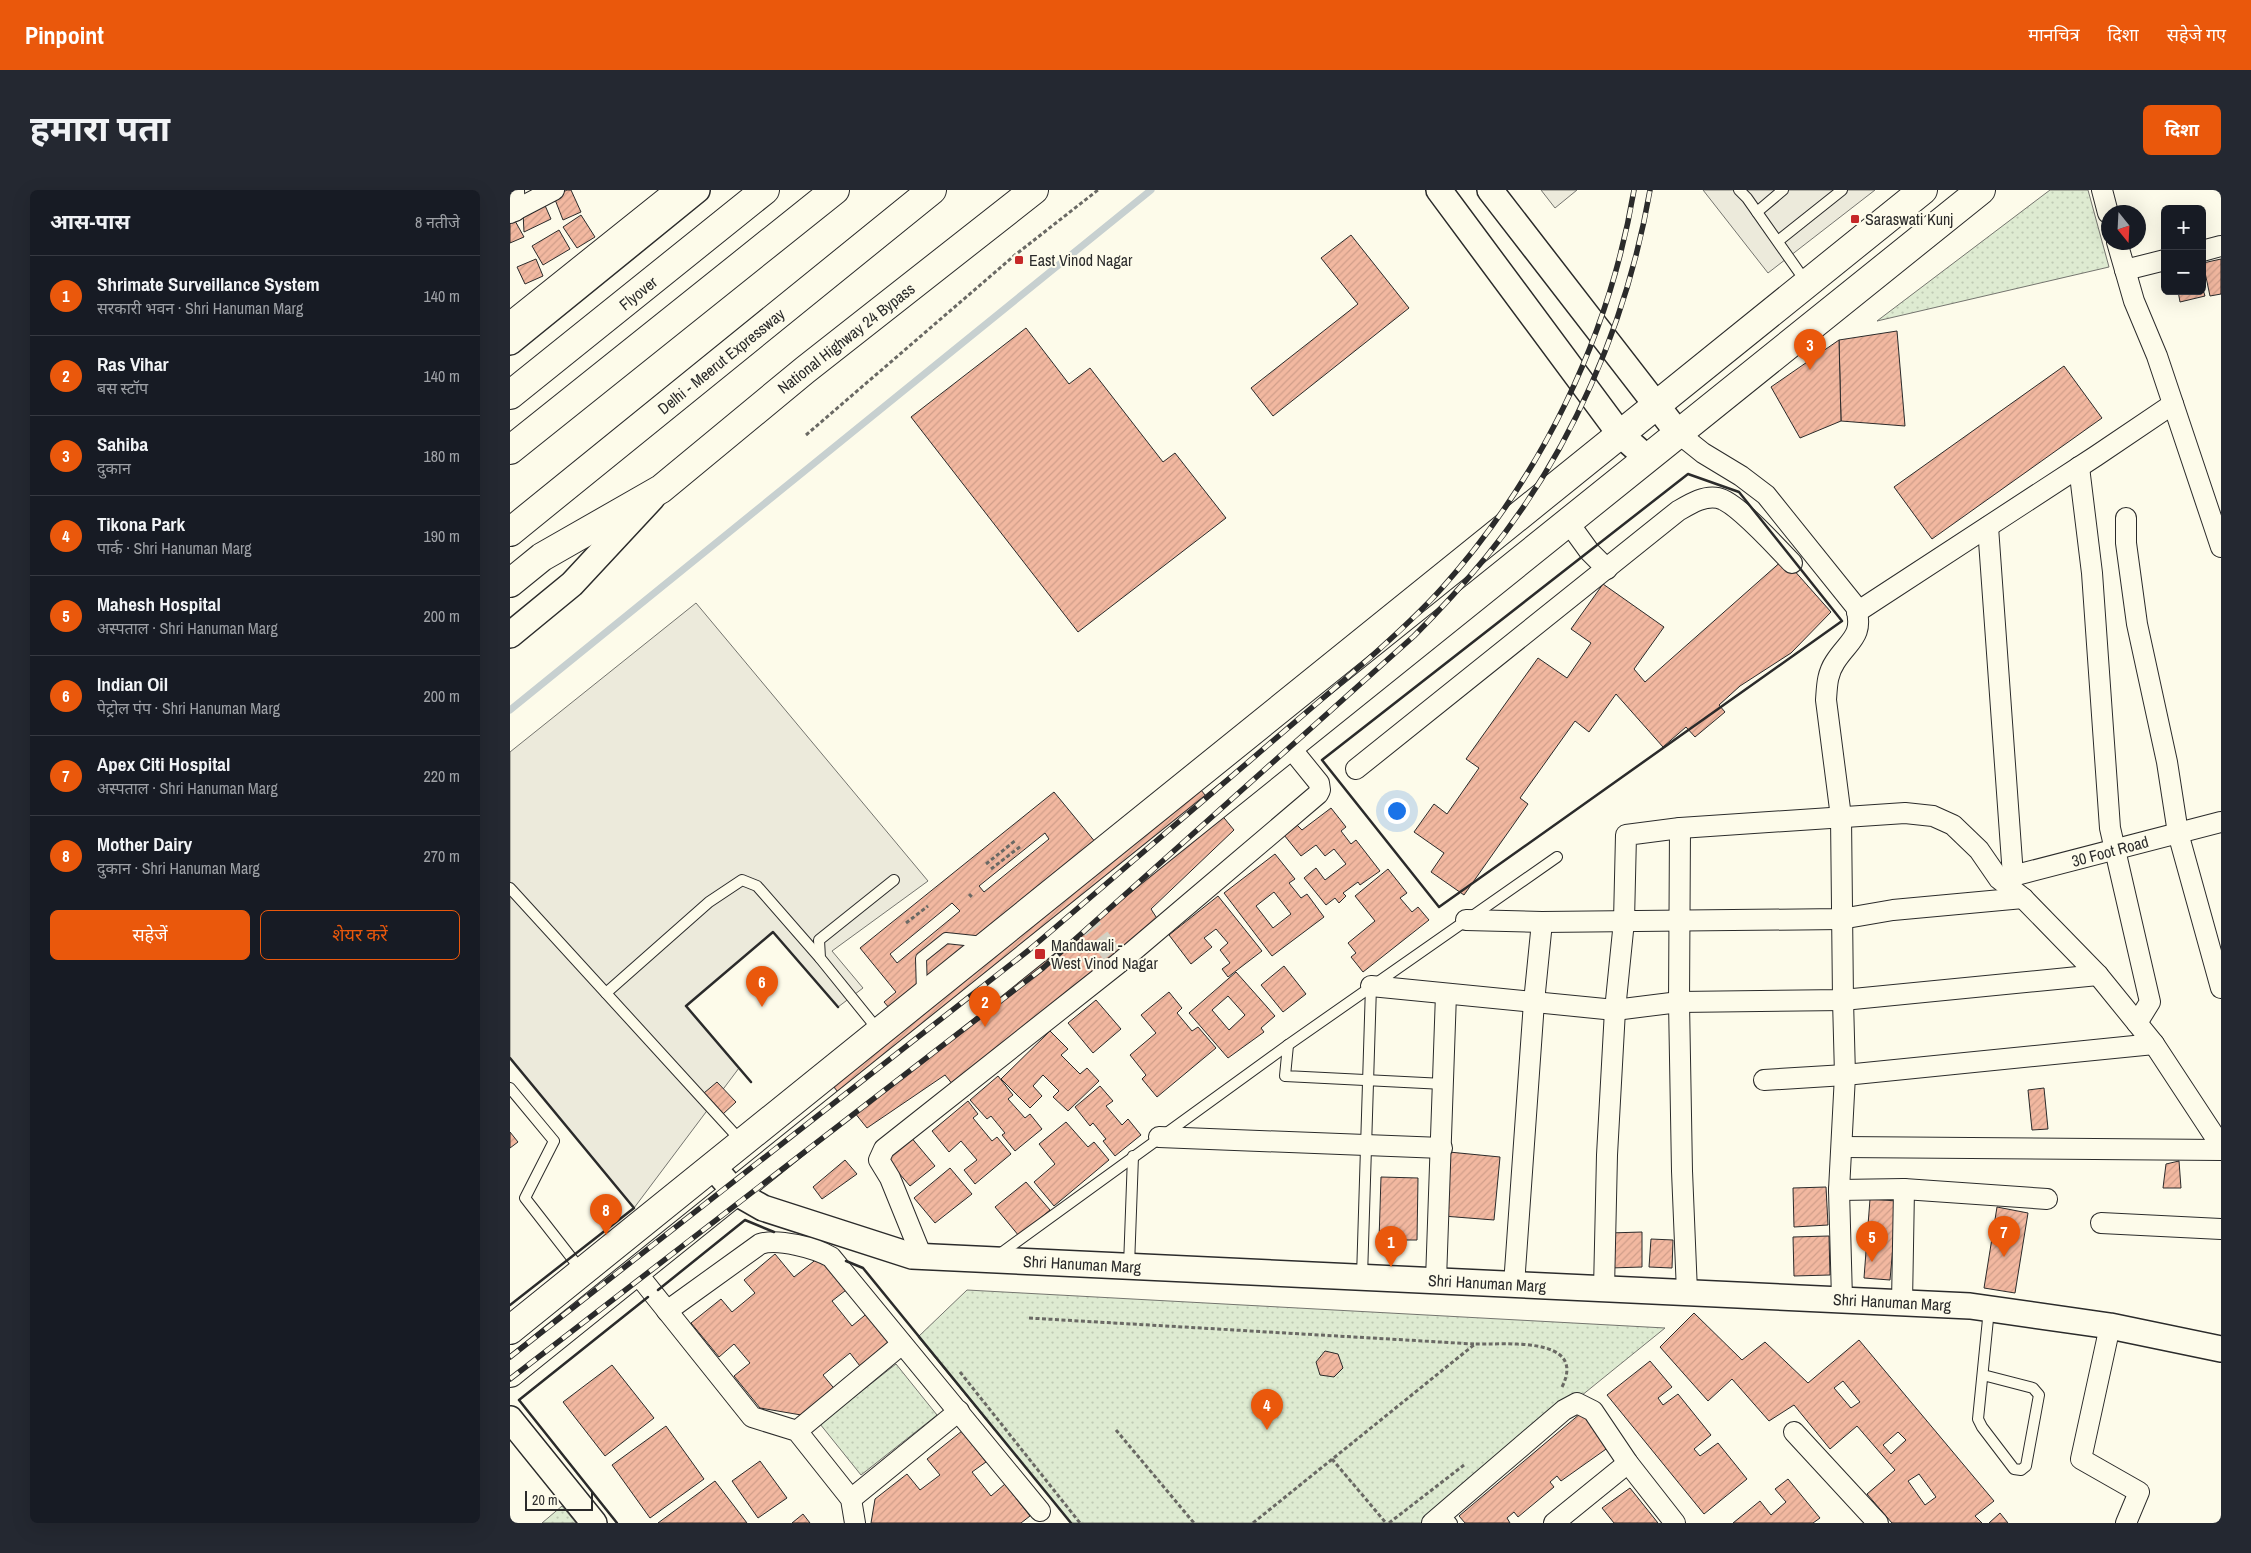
<!DOCTYPE html>
<html lang="hi">
<meta charset="utf-8">
<style>
body{margin:0;font-family:"Archivo Narrow","Noto Sans Devanagari",sans-serif;background:#242831;color:#f1f3f6}
.controls{position:absolute;right:15px;top:15px;display:grid;overflow:hidden;border-radius:8px;box-shadow:0 5px 20px #0002}
.controls button{width:45px;height:45px;display:grid;place-items:center;padding:0;border:0;border-bottom:1px solid #363941;background:#171b24;color:#f1f3f6;font:25px sans-serif}
.compass{position:absolute;left:1591px;top:15px;width:45px;height:45px;border-radius:50%;background:#171b24;box-shadow:0 5px 20px #0002;rotate:162deg}
.scale{position:absolute;left:15px;bottom:12px;width:68px;box-sizing:border-box;padding-left:5px;border:2px solid #2b2b2b;border-top:0;font-size:14px;line-height:18px;white-space:nowrap;color:#2b2b2b;-webkit-text-stroke:4px #fdfbea;paint-order:stroke}
.you{position:absolute;left:886px;top:620px;width:18px;height:18px;margin:-12px;border:4px solid #fff;border-radius:50%;background:#1a73e8;box-shadow:0 0 0 8px #1a73e833}
.badge{display:grid;place-items:center;width:32px;height:32px;border-radius:50%;background:#ea580c;color:#fff;font-size:16px;font-weight:700}
.pin{position:absolute;translate:-50% -41px;filter:drop-shadow(0 1px 2px #0008)}
.pin::after{content:'';position:absolute;top:26px;width:18px;height:15px;background:inherit;clip-path:polygon(0 0,100% 0,50% 100%)}
.list{margin:0;padding:0;list-style:none}
h2{display:flex;justify-content:space-between;align-items:center;height:65px;margin:0;padding:0 20px;font-size:21px}
h2 small{font-size:16px;font-weight:400;color:#9ea1a6}
.list li{display:grid;grid-template-columns:32px 1fr auto;gap:15px;align-items:center;box-sizing:border-box;height:80px;padding:0 20px;border-top:1px solid #363941}
.list b{display:block;font-size:19px;white-space:nowrap}
.list p{margin:0;font-size:16px;white-space:nowrap;color:#9ea1a6}
.list em{font-size:16px;font-style:normal;color:#9ea1a6}
.actions{display:flex;gap:10px;padding:15px 20px}
.actions a{flex:1;padding:11px 0;border:1px solid #ea580c;border-radius:8px;text-align:center;font-size:18px;color:#ea580c}
.actions .main{background:#ea580c;color:#fff}
.map{position:relative;flex:none;width:1711px;height:1333px;overflow:hidden;border-radius:8px}
header{display:flex;align-items:center;gap:30px;box-sizing:border-box;height:70px;padding:0 25px;background:#ea580c;color:#fff}
header strong{font-size:24px}
nav{display:flex;gap:28px;margin-inline-start:auto;font-size:18px}
.intro{display:flex;align-items:center;justify-content:space-between;box-sizing:border-box;height:120px;padding:0 30px}
h1{margin:0;font-size:35px}
.button{padding:12px 22px;border-radius:8px;background:#ea580c;color:#fff;font-size:18px;font-weight:700}
main{display:flex;gap:30px;padding:0 30px}
aside{flex:1;background:#171b24;border-radius:8px;box-shadow:0 5px 20px #0002}
.map>svg:first-child{display:block}
.park{fill:url(#park-dots);stroke:#74746e}
.parking{fill:#eceadb;stroke:#74746e}
.lines{fill:none;stroke-linecap:round;stroke-linejoin:round}
.stream{stroke:#c7d0d0;stroke-width:7}
.building{fill:url(#building-hatch);stroke:#2b2b2b;fill-rule:evenodd}
.minor-tunnel{stroke:#d3d1c4;stroke-width:20;stroke-dasharray:20 10;stroke-linecap:butt}
.service-casing{stroke:#2b2b2b;stroke-width:12}
.minor-casing{stroke:#2b2b2b;stroke-width:22}
.tertiary-casing{stroke:#2b2b2b;stroke-width:28}
.secondary-casing{stroke:#2b2b2b;stroke-width:30}
.trunk-casing{stroke:#2b2b2b;stroke-width:30}
.motorway-casing{stroke:#2b2b2b;stroke-width:30}
.path{stroke:#6a6964;stroke-width:3;stroke-dasharray:4 2.5;stroke-linecap:butt}
.service{stroke:#fdfbea;stroke-width:10}
.minor{stroke:#fdfbea;stroke-width:20}
.tertiary{stroke:#fdfbea;stroke-width:25}
.secondary{stroke:#fdfbea;stroke-width:28}
.trunk{stroke:#fdfbea;stroke-width:28}
.motorway{stroke:#fdfbea;stroke-width:28}
.rail-casing{stroke:#2b2b2b;stroke-width:5.5}
.rail{stroke:#fdfbea;stroke-width:4;stroke-dasharray:11;stroke-linecap:butt}
.wall{stroke:#2b2b2b;stroke-width:2.5}
.poi-dot{fill:#c62828;stroke:#fdfbea;stroke-width:2}
.labels{text-anchor:middle;dominant-baseline:central;stroke-width:4;stroke-linejoin:round;paint-order:stroke}
.poi-label{font-size:16px;fill:#2b2b2b;stroke:#fdfbea;text-anchor:start}
.street-label{font-size:16px;fill:#2b2b2b;stroke:#fdfbea}
</style>
<header>
<strong>Pinpoint</strong>
<nav><a>मानचित्र</a><a>दिशा</a><a>सहेजे गए</a></nav>
</header>
<div class="intro"><h1>हमारा पता</h1><a class="button">दिशा</a></div>
<main>
<aside>
<h2>आस-पास<small>8 नतीजे</small></h2>
<ul class="list">
<li><span class="badge">1</span><div><b>Shrimate Surveillance System</b><p>सरकारी भवन · Shri Hanuman Marg</p></div><em>140 m</em></li>
<li><span class="badge">2</span><div><b>Ras Vihar</b><p>बस स्टॉप</p></div><em>140 m</em></li>
<li><span class="badge">3</span><div><b>Sahiba</b><p>दुकान</p></div><em>180 m</em></li>
<li><span class="badge">4</span><div><b>Tikona Park</b><p>पार्क · Shri Hanuman Marg</p></div><em>190 m</em></li>
<li><span class="badge">5</span><div><b>Mahesh Hospital</b><p>अस्पताल · Shri Hanuman Marg</p></div><em>200 m</em></li>
<li><span class="badge">6</span><div><b>Indian Oil</b><p>पेट्रोल पंप · Shri Hanuman Marg</p></div><em>200 m</em></li>
<li><span class="badge">7</span><div><b>Apex Citi Hospital</b><p>अस्पताल · Shri Hanuman Marg</p></div><em>220 m</em></li>
<li><span class="badge">8</span><div><b>Mother Dairy</b><p>दुकान · Shri Hanuman Marg</p></div><em>270 m</em></li>
</ul>
<div class="actions"><a class="main">सहेजें</a><a>शेयर करें</a></div>
</aside>
<div class="map">
<svg width="1711" height="1333" viewBox="0 0 1711 1333">
<defs>
<pattern id="park-dots" width="8" height="8" patternUnits="userSpaceOnUse" patternTransform="scale(1.25)"><rect width="8" height="8" fill="#deebd1"/><path d="M2 2h.1M6 6h.1" fill="none" stroke="#bfcab4" stroke-width="1.8" stroke-linecap="round"/></pattern>
<pattern id="building-hatch" width="6" height="6" patternUnits="userSpaceOnUse" patternTransform="scale(1.25)"><rect width="6" height="6" fill="#f2b8a0"/><path d="M-1 1l2-2M0 6l6-6M5 7l2-2" fill="none" stroke="#d09e8a"/></pattern>
</defs>
<rect width="100%" height="100%" fill="#fdfbea"/>
<!-- park -->
<g class="park">
<polygon points="1540,0 1578,0 1599,77 1367,131"/>
<polygon points="457,1100 1155,1138 914,1333 561,1333 408,1147"/>
<polygon points="386,1174 427,1225 351,1285 310,1234"/>
<polygon points="52,1316 66,1333 32,1333"/>
</g>
<!-- parking -->
<g class="parking">
<polygon points="1031,0 1067,0 1045,18"/>
<polygon points="1193,0 1365,0 1258,83"/>
<polygon points="186,413 418,691 322,761 353,798 328,817 263,742 176,816 229,878 124,1018 0,868 0,562"/>
</g>
<g class="lines">
<!-- stream -->
<polyline class="stream" points="0,520 641,0"/>
</g>
<!-- building -->
<g class="building">
<polygon points="57,0 61,0 71,22 53,30 44,7"/>
<polygon points="33,11 41,29 14,42 13,23"/>
<polygon points="71,25 85,47 67,58 53,37"/>
<polygon points="4,29 14,47 0,53 0,31"/>
<polygon points="49,40 60,59 33,75 22,56"/>
<polygon points="841,45 899,118 763,226 741,198 848,114 811,68"/>
<polygon points="26,69 33,86 15,94 7,77"/>
<polygon points="1711,69 1711,104 1700,106 1693,73"/>
<polygon points="1692,96 1695,106 1670,112 1668,101 1692,101"/>
<polygon points="516,138 559,194 580,178 653,272 665,263 716,328 568,442 401,227"/>
<polygon points="1387,141 1395,236 1331,231 1329,150"/>
<polygon points="1329,150 1331,231 1290,248 1261,197"/>
<polygon points="1554,176 1592,228 1422,349 1384,297"/>
<polygon points="1274,369 1321,422 1281,463 1230,496 1209,515 1215,522 1185,547 1176,537 1153,557 1106,504 1079,542 1065,531 1010,608 1018,614 954,705 921,682 934,663 904,642 924,614 937,624 969,578 956,569 1028,468 1057,488 1081,453 1061,439 1093,394 1154,437 1124,479 1135,492"/>
<path d="M686,594L724,640L641,719L648,730L444,896L435,885L357,938L319,891L387,827L374,812L386,802L350,758L544,602L591,659ZM535,643L539,649L474,702L469,696ZM442,713L450,721L387,773L380,764Z"/>
<polygon points="821,618 836,637 831,641 841,654 846,650 870,681 850,695 848,692 833,703 836,706 829,713 825,708 816,715 794,688 806,678 815,690 836,674 824,659 815,666 806,655 791,666 774,645 787,635 792,640"/>
<path d="M765,664L785,689L779,693L791,708L797,704L814,727L762,766L714,703ZM764,702L781,724L763,738L746,716Z"/>
<polygon points="878,679 897,703 890,708 902,722 908,717 919,730 853,782 841,767 846,763 838,753 865,731 845,706"/>
<polygon points="708,706 752,761 718,787 712,779 720,773 710,760 718,753 706,739 694,748 702,757 681,774 659,745"/>
<polygon points="774,776 796,804 773,822 751,795"/>
<path d="M726,782L765,826L751,838L754,842L718,868L679,823ZM718,806L735,825L719,840L702,820Z"/>
<polygon points="659,802 672,818 667,823 682,841 688,837 706,858 647,907 632,889 636,885 620,865 646,843 631,825"/>
<polygon points="586,810 611,839 583,863 558,833"/>
<polygon points="540,841 558,859 551,865 570,884 577,878 589,891 558,921 543,907 549,901 533,885 523,896 532,906 520,918 491,889"/>
<polygon points="488,886 503,905 498,909 515,928 520,924 532,939 505,961 492,945 495,943 481,926 477,929 460,910"/>
<polygon points="207,892 226,912 213,924 194,903"/>
<polygon points="590,896 603,911 596,916 612,935 618,929 631,945 605,966 593,951 596,949 583,933 580,936 565,917"/>
<polygon points="1534,898 1538,939 1522,940 1518,900"/>
<polygon points="458,911 468,924 463,928 482,951 487,947 501,964 465,994 454,980 467,970 451,951 439,962 422,941"/>
<polygon points="556,932 578,957 584,952 599,970 544,1016 524,992 545,974 529,954"/>
<polygon points="0,942 8,952 0,958"/>
<polygon points="400,946 425,976 400,996 375,967"/>
<polygon points="939,962 990,967 984,1030 933,1026"/>
<polygon points="335,970 347,984 312,1009 303,997"/>
<polygon points="1669,971 1671,998 1653,998 1656,974"/>
<polygon points="440,978 462,1004 425,1033 404,1008"/>
<polygon points="871,987 908,988 907,1050 869,1050"/>
<polygon points="516,992 540,1020 509,1046 485,1017"/>
<polygon points="1316,997 1318,1035 1284,1037 1283,998"/>
<polygon points="1360,1009 1387,1011 1380,1090 1354,1088"/>
<polygon points="1487,1017 1518,1023 1505,1103 1474,1098"/>
<polygon points="1132,1042 1132,1077 1100,1078 1099,1043"/>
<polygon points="1319,1046 1320,1085 1284,1086 1283,1047"/>
<polygon points="1141,1049 1163,1050 1162,1078 1139,1077"/>
<polygon points="265,1064 284,1087 313,1064 340,1097 322,1111 342,1136 360,1121 386,1152 353,1180 340,1163 313,1185 327,1202 297,1226 250,1218 224,1186 240,1173 224,1154 209,1167 181,1133 211,1109 222,1122 245,1103 234,1090"/>
<path d="M1184,1123L1232,1170L1255,1152L1298,1193L1349,1150L1484,1311L1465,1326L1472,1333H1382L1357,1304L1385,1280L1347,1236L1320,1259L1284,1215L1259,1231L1222,1189L1198,1211L1150,1157ZM1333,1191L1350,1212L1341,1218L1324,1198ZM1388,1242L1396,1250L1381,1264L1373,1255ZM1409,1284L1426,1307L1415,1315L1398,1291Z"/>
<polygon points="815,1161 828,1164 833,1178 824,1187 810,1185 806,1172"/>
<polygon points="1140,1171 1162,1197 1148,1208 1153,1215 1168,1204 1201,1245 1184,1259 1190,1266 1208,1253 1237,1289 1194,1324 1097,1205"/>
<polygon points="102,1175 144,1228 95,1266 53,1212"/>
<polygon points="1071,1223 1099,1257 1051,1291 1047,1286 1040,1292 1044,1297 1008,1327 1004,1322 997,1328 1000,1333 955,1333 949,1326"/>
<polygon points="156,1236 194,1289 140,1328 102,1275"/>
<polygon points="452,1241 476,1272 462,1282 481,1306 495,1294 520,1326 511,1333 361,1333 365,1309 397,1284 410,1300 430,1285 417,1269"/>
<polygon points="250,1271 277,1308 248,1328 222,1291"/>
<polygon points="1278,1289 1310,1328 1303,1333 1223,1333 1250,1311 1261,1325 1276,1312 1265,1299"/>
<polygon points="205,1291 237,1333 148,1333"/>
<polygon points="1120,1298 1148,1333 1104,1333 1092,1318"/>
<polygon points="1490,1323 1498,1333 1479,1333"/>
<polygon points="293,1324 300,1333 282,1333"/>
</g>
<g class="lines">
<!-- minor-tunnel -->
<polyline class="minor-tunnel" points="571,724 609,773"/>
<!-- service casing -->
<g class="service-casing">
<g id="service">
<polyline points="1229,0 1237,8 1296,92"/>
<polyline points="1247,22 1273,0"/>
<polyline points="1268,51 1332,0"/>
<polyline points="0,698 232,952"/>
<polyline points="96,803 199,712 232,690 247,696 310,768"/>
<polyline points="412,803 411,768 436,748 474,752"/>
<polyline points="369,841 310,768 309,750 384,690"/>
<polyline points="778,855 775,886 934,894"/>
<polyline points="0,898 44,951 15,1008 71,1080"/>
<polyline points="487,1066 778,855 1047,667"/>
<polyline points="619,1076 623,966"/>
<polyline points="852,1087 861,796"/>
<polyline points="1473,1185 1523,1198 1529,1205 1516,1276 1511,1280 1504,1279 1472,1237 1468,1229 1479,1119"/>
<polyline points="934,1323 942,1333"/>
</g>
</g>
<!-- minor casing -->
<g class="minor-casing">
<g id="minor">
<polyline points="4,0 5,21"/>
<polyline points="1592,0 1598,23"/>
<polyline points="0,23 44,0"/>
<polyline points="1607,52 1624,111 1647,166 1711,357"/>
<polyline points="1692,61 1711,56"/>
<polyline points="1615,80 1655,70"/>
<polyline points="0,132 165,0"/>
<path d="M1168,243L1193,263L1231,286L1256,305L1346,417C1354,447 1339,450 1325,472C1317,484 1317,496 1316,510L1331,627L1333,810L1335,885L1329,1000L1332,1109"/>
<polyline points="1569,277 1582,383 1600,638 1640,812 1627,833"/>
<polyline points="1616,328 1616,353 1627,434 1657,572 1668,643 1711,798"/>
<polyline points="1058,332 1079,361 1097,379"/>
<polyline points="1478,337 1503,686"/>
<polyline points="1347,422 1586,266 1663,214"/>
<path d="M846,579L1168,321C1180,314 1194,305 1208,308C1227,312 1266,357 1282,373"/>
<polyline points="1170,638 1169,812 1172,981 1177,1102"/>
<polyline points="1491,689 1711,632"/>
<polyline points="956,730 1032,732 1331,729 1383,720 1513,708"/>
<polyline points="861,796 1105,820 1169,812 1333,810 1588,785"/>
<polyline points="1254,890 1335,885 1644,854"/>
<polyline points="649,947 932,958"/>
<polyline points="1333,957 1711,960"/>
<polyline points="1329,1000 1394,999 1537,1009"/>
<polyline points="1591,1033 1711,1039"/>
<polyline points="412,1067 380,988 369,970 374,959 609,773 808,604 810,600 809,593 779,556"/>
<polyline points="126,1082 242,1227 287,1241 341,1309 345,1333"/>
<polyline points="926,1090 936,804"/>
<polyline points="1004,1095 1024,812 1032,732"/>
<polyline points="1094,1099 1097,965 1105,820 1114,731 1116,645 1170,638 1395,623 1423,626 1443,635 1469,660 1489,689 1513,708 1588,785 1644,854 1711,956"/>
<polyline points="1392,1113 1394,999"/>
<path d="M157,1121L250,1054C268,1048 305,1058 321,1067L530,1321"/>
<polyline points="1600,1136 1571,1269 1629,1302 1616,1333"/>
<polyline points="287,1241 392,1154"/>
<polyline points="1284,1242 1368,1333"/>
<polyline points="341,1309 449,1221"/>
<polyline points="922,1333 1054,1220 1067,1213 1083,1221 1118,1273 1165,1333"/>
<polyline points="1044,1333 1118,1273"/>
</g>
</g>
<!-- tertiary casing -->
<g class="tertiary-casing">
<g id="tertiary">
<polyline points="929,0 1110,244 1137,268"/>
<polyline points="980,0 1168,243"/>
<polyline points="0,152 187,0"/>
<polyline points="0,445 62,394 142,308"/>
<polyline points="203,977 225,1002 253,1018 402,1066 1460,1116 1600,1136 1711,1159"/>
<polyline points="0,1229 84,1333"/>
</g>
</g>
<!-- secondary casing -->
<g class="secondary-casing">
<g id="secondary">
<polyline points="0,1140 1413,0"/>
<polyline points="0,1183 1471,0"/>
</g>
</g>
<!-- trunk casing -->
<g class="trunk-casing">
<g id="trunk">
<polyline points="0,205 255,0"/>
<polyline points="0,393 32,367 151,299 295,180 524,0"/>
</g>
</g>
<!-- motorway casing -->
<g class="motorway-casing">
<g id="motorway">
<polyline points="0,260 325,0"/>
<polyline points="0,342 422,0"/>
</g>
</g>
<!-- path -->
<g class="path">
<polyline points="296,245 505,65 588,0"/>
<polyline points="476,674 506,650"/>
<polyline points="481,679 511,656"/>
<polyline points="459,704 463,708"/>
<polyline points="396,733 418,716"/>
<polyline points="519,1128 964,1154"/>
<polyline points="450,1182 570,1333"/>
<polyline points="606,1240 684,1333"/>
<polyline points="822,1269 876,1333"/>
<path d="M743,1333L965,1154C993,1155 1078,1145 1052,1197"/>
<polyline points="879,1333 954,1275"/>
</g>
<!-- service -->
<use href="#service" class="service"/>
<!-- minor -->
<use href="#minor" class="minor"/>
<!-- tertiary -->
<use href="#tertiary" class="tertiary"/>
<!-- secondary -->
<use href="#secondary" class="secondary"/>
<!-- trunk -->
<use href="#trunk" class="trunk"/>
<!-- motorway -->
<use href="#motorway" class="motorway"/>
<!-- rail casing -->
<g class="rail-casing">
<g id="rail">
<path d="M0,1167L519,760L855,472C881,449 908,425 932,398C1031,287 1099,148 1124,0"/>
<path d="M0,1189L533,778L904,446C929,421 953,395 976,367C1061,263 1117,133 1140,0"/>
</g>
</g>
<!-- rail -->
<use href="#rail" class="rail"/>
<!-- wall -->
<g class="wall">
<polygon points="1178,284 1229,302 1332,431 929,717 812,570"/>
<polyline points="0,868 124,1018 0,1115"/>
<polyline points="241,892 176,816 263,742 328,817"/>
<polyline points="336,1071 353,1078 561,1333"/>
<polyline points="148,1100 235,1030 264,1042"/>
<polyline points="107,1333 9,1210 138,1107"/>
</g>
</g>
<!-- markers -->
<g class="poi-dot">
<rect x="1340" y="24" width="10" height="10" rx="2.5"/>
<rect x="504" y="65" width="10" height="10" rx="2.5"/>
<rect x="524" y="758" width="12" height="12" rx="2.5"/>
</g>
<g class="labels">
<!-- poi labels -->
<g class="poi-label">
<text x="1355" y="29">Saraswati Kunj</text>
<text x="519" y="70">East Vinod Nagar</text>
<text x="541" y="755">Mandawali -<tspan x="541" dy="18">West Vinod Nagar</tspan></text>
</g>
<!-- street labels -->
<g class="street-label">
<text transform="translate(128 103) rotate(-39)">Flyover</text>
<text transform="translate(336 148) rotate(-38)">National Highway 24 Bypass</text>
<text transform="translate(211 171) rotate(-39)">Delhi - Meerut Expressway</text>
<text transform="translate(1600 661) rotate(-15)">30 Foot Road</text>
<text transform="translate(572 1074) rotate(3)">Shri Hanuman Marg</text>
<text transform="translate(977 1093) rotate(3)">Shri Hanuman Marg</text>
<text transform="translate(1382 1112) rotate(3)">Shri Hanuman Marg</text>
</g>
</g>
</svg>
<div class="controls">
<button>+</button>
<button>−</button>
</div>
<svg class="compass" viewBox="-18 -18 36 36"><path d="M0-13l5 13h-10z" fill="#e53935"/><path d="M0 13l5-13h-10z" fill="#9ea1a6"/></svg>
<div class="scale">20 m</div>
<div class="you"></div>
<div class="pin badge" style="left:881px;top:1077px">1</div>
<div class="pin badge" style="left:475px;top:837px">2</div>
<div class="pin badge" style="left:1300px;top:180px">3</div>
<div class="pin badge" style="left:757px;top:1240px">4</div>
<div class="pin badge" style="left:1362px;top:1072px">5</div>
<div class="pin badge" style="left:252px;top:817px">6</div>
<div class="pin badge" style="left:1494px;top:1067px">7</div>
<div class="pin badge" style="left:96px;top:1045px">8</div>
</div>
</main>
